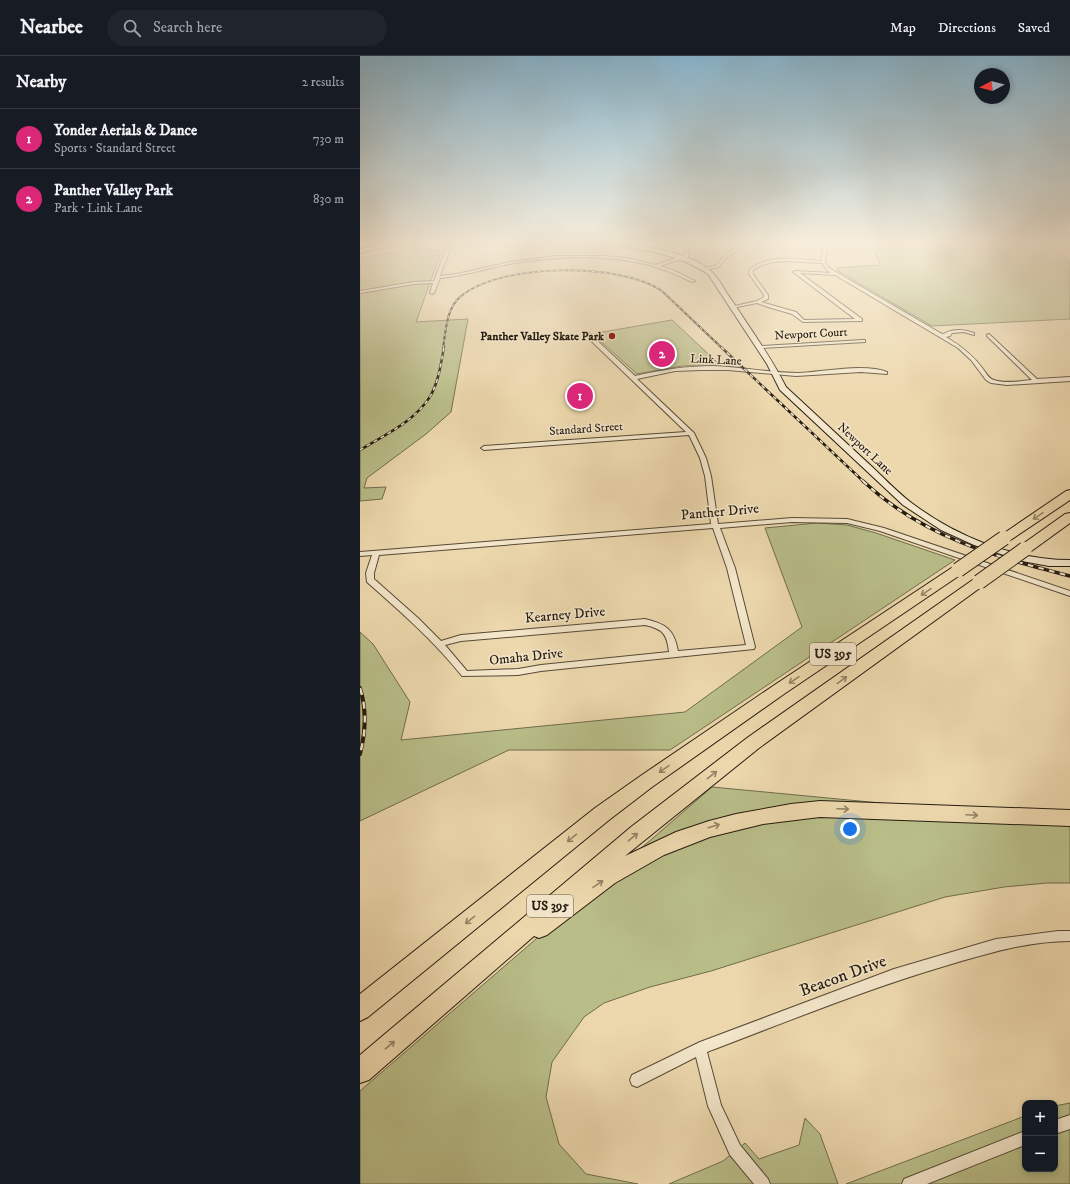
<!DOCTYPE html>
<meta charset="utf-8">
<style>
body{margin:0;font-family:"IM FELL DW Pica",serif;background:#20242c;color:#f1f3f6}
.controls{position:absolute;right:12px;bottom:12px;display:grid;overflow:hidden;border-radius:8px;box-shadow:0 2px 6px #0003}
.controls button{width:36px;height:36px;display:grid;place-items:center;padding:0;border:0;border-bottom:1px solid #363941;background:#171b24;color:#f1f3f6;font:20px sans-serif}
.compass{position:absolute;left:614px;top:12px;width:36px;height:36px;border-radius:50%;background:#171b24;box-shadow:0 2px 6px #0003;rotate:263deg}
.you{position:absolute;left:490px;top:773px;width:14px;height:14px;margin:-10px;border:3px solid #fff;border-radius:50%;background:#1a73e8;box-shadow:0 0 0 6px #1a73e833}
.badge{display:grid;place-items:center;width:26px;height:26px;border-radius:50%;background:#db2777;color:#fff;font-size:13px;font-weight:700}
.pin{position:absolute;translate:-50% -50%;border:2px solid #fff;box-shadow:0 1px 4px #0006}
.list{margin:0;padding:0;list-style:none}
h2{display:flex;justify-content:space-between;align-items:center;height:52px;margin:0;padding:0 16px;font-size:17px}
h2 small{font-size:13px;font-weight:400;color:#9ea1a6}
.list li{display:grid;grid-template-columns:26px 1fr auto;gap:12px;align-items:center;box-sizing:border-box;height:60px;padding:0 16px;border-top:1px solid #363941}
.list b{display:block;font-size:15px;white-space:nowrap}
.list p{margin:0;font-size:13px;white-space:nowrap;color:#9ea1a6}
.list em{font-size:13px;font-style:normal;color:#9ea1a6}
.icon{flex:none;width:22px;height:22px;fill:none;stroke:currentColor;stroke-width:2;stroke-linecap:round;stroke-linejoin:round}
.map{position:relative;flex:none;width:710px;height:1128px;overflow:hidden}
header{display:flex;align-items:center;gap:24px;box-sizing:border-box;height:56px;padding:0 20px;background:#171b24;border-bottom:1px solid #363941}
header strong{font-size:19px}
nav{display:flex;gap:22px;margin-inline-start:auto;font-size:14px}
.search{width:280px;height:36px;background:#20242c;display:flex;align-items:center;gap:10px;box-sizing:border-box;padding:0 14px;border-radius:22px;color:#9ea1a6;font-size:15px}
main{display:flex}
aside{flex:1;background:#171b24}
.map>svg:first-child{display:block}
.green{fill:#b9be89;stroke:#6f6c4c}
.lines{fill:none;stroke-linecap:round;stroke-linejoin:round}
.street-casing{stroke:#574a37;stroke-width:2}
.secondary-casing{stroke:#251b10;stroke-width:2}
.highway-casing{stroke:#251b10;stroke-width:2}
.street{fill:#f3e6ca;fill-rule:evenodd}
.secondary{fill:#f3e6ca;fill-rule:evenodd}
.highway{fill:#edd8ad;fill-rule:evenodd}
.rail-far3-casing{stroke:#251b10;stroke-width:2}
.rail-far2-casing{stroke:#251b10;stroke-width:2.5}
.rail-far1-casing{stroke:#251b10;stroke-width:3.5}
.rail-casing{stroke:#251b10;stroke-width:4}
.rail-far3{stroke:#f3e6ca;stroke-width:1;stroke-dasharray:3;stroke-linecap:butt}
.rail-far2{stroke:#f3e6ca;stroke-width:1.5;stroke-dasharray:4;stroke-linecap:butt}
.rail-far1{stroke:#f3e6ca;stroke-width:2;stroke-dasharray:5.5;stroke-linecap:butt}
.rail{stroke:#f3e6ca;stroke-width:2.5;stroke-dasharray:7;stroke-linecap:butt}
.highway-bridge-casing{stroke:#251b10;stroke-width:16;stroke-linecap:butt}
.highway-bridge{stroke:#edd8ad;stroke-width:14}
.oneway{stroke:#938366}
.poi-dot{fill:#8f2418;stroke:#f3e6ca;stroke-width:1.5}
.labels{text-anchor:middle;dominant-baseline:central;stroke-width:3;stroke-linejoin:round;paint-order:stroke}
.far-street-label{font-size:12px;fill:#251b10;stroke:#f3e6ca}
.far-poi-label{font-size:12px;font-weight:bold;fill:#251b10;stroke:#f3e6ca;text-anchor:end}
.shield{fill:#f3e6ca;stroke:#635848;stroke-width:1}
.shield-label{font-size:13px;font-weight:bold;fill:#251b10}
.street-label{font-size:14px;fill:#251b10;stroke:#f3e6ca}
.near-street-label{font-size:17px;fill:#251b10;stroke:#f3e6ca}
</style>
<header>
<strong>Nearbee</strong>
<div class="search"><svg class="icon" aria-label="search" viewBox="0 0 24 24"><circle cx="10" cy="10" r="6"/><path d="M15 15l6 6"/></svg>Search here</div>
<nav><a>Map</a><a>Directions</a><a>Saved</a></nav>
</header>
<main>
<aside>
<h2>Nearby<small>2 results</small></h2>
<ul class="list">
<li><span class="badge">1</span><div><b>Yonder Aerials &amp; Dance</b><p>Sports · Standard Street</p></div><em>730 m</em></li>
<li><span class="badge">2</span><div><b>Panther Valley Park</b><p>Park · Link Lane</p></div><em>830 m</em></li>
</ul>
</aside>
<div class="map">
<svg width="710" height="1128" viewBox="0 0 710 1128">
<rect width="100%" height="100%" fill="#edd8ad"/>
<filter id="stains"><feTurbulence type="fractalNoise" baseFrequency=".005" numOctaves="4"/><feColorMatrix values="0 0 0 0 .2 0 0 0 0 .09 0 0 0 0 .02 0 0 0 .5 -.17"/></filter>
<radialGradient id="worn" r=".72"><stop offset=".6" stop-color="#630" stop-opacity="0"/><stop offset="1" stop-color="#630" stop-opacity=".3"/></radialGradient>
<!-- green -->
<g class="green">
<polygon points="542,188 687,188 710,205 710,263 572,270 478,215 477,212 520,209 512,190"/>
<polygon points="51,193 71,193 81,196 56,266 108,263 91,356 66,378 7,422 4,432 26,431 22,443 0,445 0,202"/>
<polygon points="312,264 361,310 322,310 277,318 235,280 237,277"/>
<polygon points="457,467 487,469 516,477 595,504 310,694 149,694 0,765 0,576 13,588 50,646 41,684 325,656 442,571 405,472"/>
<polygon points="352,731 710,765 710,827 687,827 644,831 585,841 351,915 290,931 244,947 224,961 192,1006 186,1041 199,1088 226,1118 278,1128 0,1128 0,1035"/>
<polygon points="710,1047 710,1128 486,1128 665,1060 665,1113 695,1113 695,1050"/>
<polygon points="445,1062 460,1078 478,1128 309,1128 363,1105 385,1087 399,1103 439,1089"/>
</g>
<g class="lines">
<!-- street casing -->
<g class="street-casing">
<g id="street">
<path d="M88,188H92L80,220L97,218L150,206L196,200H243L267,202L296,209L325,199L326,188H330L328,201L300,210L313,214L335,225L332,226C318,219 304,213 289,209C244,198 194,200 149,208C125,213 103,220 80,222L74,237L72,238L70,237L73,227L54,228L0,237V235L54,226L74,225Z"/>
<polygon points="381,188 386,188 366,202 359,211 345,214 343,213 357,209 364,200"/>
<path d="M464,188H468L465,206L469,212L582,278C586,278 587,275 591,275C599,273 606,274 614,277V279L604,276L592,277L590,280L586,281C601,290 613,299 623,313C626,317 629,323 634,324C645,328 660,325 672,324L627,280V279L629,278L677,323L710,321V325L647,329L631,327L626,324L611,304L598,292L475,219L440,217L502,263V265L443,266L432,258L408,251L397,247L372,252L370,251L397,245L404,241V239L389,218L390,213C410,198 438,203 461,205ZM425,205L462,207L467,214L471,217L435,215L433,216L495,263L444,264L436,256L401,246L408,243V239L393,218V214C403,207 413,206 425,205Z"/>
<path d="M224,276H228L275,320C301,314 326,310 353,310C382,311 410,317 439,317C464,316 504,307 527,316V318L501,316L436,320L368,314H340L315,315L277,323L334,377L346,402L351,420L358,468L432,462L487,463L524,472L710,535V540L520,475L487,467L432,466L360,472L375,512L395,591L394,593L181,615L158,619L102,620C74,585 41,556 7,526L6,517L12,499L0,500V496L351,468L345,420L340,402L329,379L124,394L121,392L124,390L326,376L224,278ZM353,472L367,512L386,589L318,595C314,573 306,568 285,563L101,579L81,585L58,562L14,523V517L19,499ZM285,569C303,573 307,578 309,596L181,609L158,613L107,615L85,589L101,585Z"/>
<polygon points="503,284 505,284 505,286 400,292 398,291 400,290"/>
<path d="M698,875H710V885C667,885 626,898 585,910C504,934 426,966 347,996L361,1049L380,1089L408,1123L410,1128H394L370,1099L348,1050L336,1001L277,1031L272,1029L270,1024L272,1019L340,986L534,913L636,883Z"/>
<polygon points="710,1059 710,1073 695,1078 695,1064"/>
<polygon points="665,1075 665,1089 567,1128 542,1128 544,1123"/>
</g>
</g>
<!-- secondary casing -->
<g class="secondary-casing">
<g id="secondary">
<polygon points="26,188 38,188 0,197 0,193"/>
<polygon points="100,188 152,188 150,190"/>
<path d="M251,188C278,188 332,196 352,216C360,224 366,237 373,246C391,274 411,301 426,331C454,357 481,382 509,408C522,420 535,434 549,445C594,480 654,504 710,504V510H689L662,505L614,489L581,474L543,449L420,334L407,308L348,218C327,204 303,197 278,193C270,191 258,192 251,188Z"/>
</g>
</g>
<!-- highway casing -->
<g class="highway-casing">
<g id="highway">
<polygon points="710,434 710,444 649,485 639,485 637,482 706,435"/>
<polygon points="710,457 710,467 670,496 660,496 658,493 660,490 705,458"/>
<polygon points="598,510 603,511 605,514 603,517 424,638 292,731 249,764 8,961 0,965 0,938 235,752 279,721 413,630 593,511"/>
<polygon points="619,522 624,523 626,526 624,529 399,692 265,800 316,776 349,765 376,758 431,748 460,745 710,754 710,770 460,761 403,768 350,781 304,799 255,827 187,879 179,882 174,880 9,1024 0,1027 0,999 271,771 387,682 614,523"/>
</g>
</g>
<!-- street -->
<use href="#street" class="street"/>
<!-- secondary -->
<use href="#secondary" class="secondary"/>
<!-- highway -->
<use href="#highway" class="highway"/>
<!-- rail-far3 casing -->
<g class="rail-far3-casing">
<path id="rail-far3" d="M83,292C86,275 86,253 100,241C139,207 261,206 302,235L362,292"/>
</g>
<!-- rail-far2 casing -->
<g class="rail-far2-casing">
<g id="rail-far2">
<polyline points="361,291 504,426"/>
<path d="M0,394C24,379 56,365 71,339C79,324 81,307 84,291"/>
</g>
</g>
<!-- rail-far1 casing -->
<g class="rail-far1-casing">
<path id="rail-far1" d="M503,425C563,481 633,500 710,520"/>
</g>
<!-- rail casing -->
<g class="rail-casing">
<path id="rail" d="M0,632C7,654 6,675 0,698"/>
</g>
<!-- rail-far3 -->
<use href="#rail-far3" class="rail-far3"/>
<!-- rail-far2 -->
<use href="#rail-far2" class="rail-far2"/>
<!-- rail-far1 -->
<use href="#rail-far1" class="rail-far1"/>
<!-- rail -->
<use href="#rail" class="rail"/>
<!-- highway-bridge casing -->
<g class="highway-bridge-casing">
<g id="highway-bridge">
<polyline points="598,514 644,482"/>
<polyline points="619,526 665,493"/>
</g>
</g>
<!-- highway-bridge -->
<use href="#highway-bridge" class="highway-bridge"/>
</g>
<!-- one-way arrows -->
<defs><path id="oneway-shaft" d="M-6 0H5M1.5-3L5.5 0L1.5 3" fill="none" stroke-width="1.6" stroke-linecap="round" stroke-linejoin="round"/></defs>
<g class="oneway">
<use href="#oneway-shaft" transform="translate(678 460) rotate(146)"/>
<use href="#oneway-shaft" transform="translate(566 536) rotate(146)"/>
<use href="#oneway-shaft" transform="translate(434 624) rotate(146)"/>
<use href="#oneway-shaft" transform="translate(482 624) rotate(-36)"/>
<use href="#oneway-shaft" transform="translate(304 713) rotate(145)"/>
<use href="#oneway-shaft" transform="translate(352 719) rotate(-38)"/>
<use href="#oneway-shaft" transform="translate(483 753) rotate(2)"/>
<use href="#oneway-shaft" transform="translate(612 759) rotate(3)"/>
<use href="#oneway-shaft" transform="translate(354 770) rotate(-17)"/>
<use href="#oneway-shaft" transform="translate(273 781) rotate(-40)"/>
<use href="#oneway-shaft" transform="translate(212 782) rotate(141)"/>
<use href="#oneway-shaft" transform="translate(238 828) rotate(-35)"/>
<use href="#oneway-shaft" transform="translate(110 864) rotate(141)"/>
<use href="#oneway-shaft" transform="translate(30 989) rotate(-40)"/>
</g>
<!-- sky -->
<linearGradient id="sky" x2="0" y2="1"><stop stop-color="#88b6cf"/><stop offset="0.54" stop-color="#f7edda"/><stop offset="1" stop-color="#f7edda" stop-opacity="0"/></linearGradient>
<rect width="710" height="346" fill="url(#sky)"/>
<!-- markers -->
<circle class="poi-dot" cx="252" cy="280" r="4"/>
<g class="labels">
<!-- far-street labels -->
<g class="far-street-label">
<text transform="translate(451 278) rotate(-3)">Newport Court</text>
<text transform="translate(356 304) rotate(3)">Link Lane</text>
<text transform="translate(226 373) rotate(-4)">Standard Street</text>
<text transform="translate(505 393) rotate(43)">Newport Lane</text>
</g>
<!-- far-poi labels -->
<g class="far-poi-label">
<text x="244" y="280">Panther Valley Skate Park</text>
</g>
<!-- shield labels -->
<g class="shield">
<rect x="450" y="587" width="46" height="22" rx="3"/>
<rect x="167" y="839" width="46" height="22" rx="3"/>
</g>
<g class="shield-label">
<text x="473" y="598">US 395</text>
<text x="190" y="850">US 395</text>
</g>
<!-- street labels -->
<g class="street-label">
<text transform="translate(360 456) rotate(-5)">Panther Drive</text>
<text transform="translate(205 559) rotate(-5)">Kearney Drive</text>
<text transform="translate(166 601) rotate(-6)">Omaha Drive</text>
</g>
<!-- near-street labels -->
<g class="near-street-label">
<text transform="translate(483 920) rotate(-20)">Beacon Drive</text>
</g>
</g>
<rect width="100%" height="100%" filter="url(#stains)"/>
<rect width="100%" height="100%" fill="url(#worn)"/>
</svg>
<div class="controls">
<button>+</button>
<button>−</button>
</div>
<svg class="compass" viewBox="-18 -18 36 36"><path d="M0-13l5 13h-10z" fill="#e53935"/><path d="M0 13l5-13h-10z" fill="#9ea1a6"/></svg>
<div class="you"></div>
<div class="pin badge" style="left:220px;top:340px">1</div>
<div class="pin badge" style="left:302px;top:298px">2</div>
</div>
</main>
